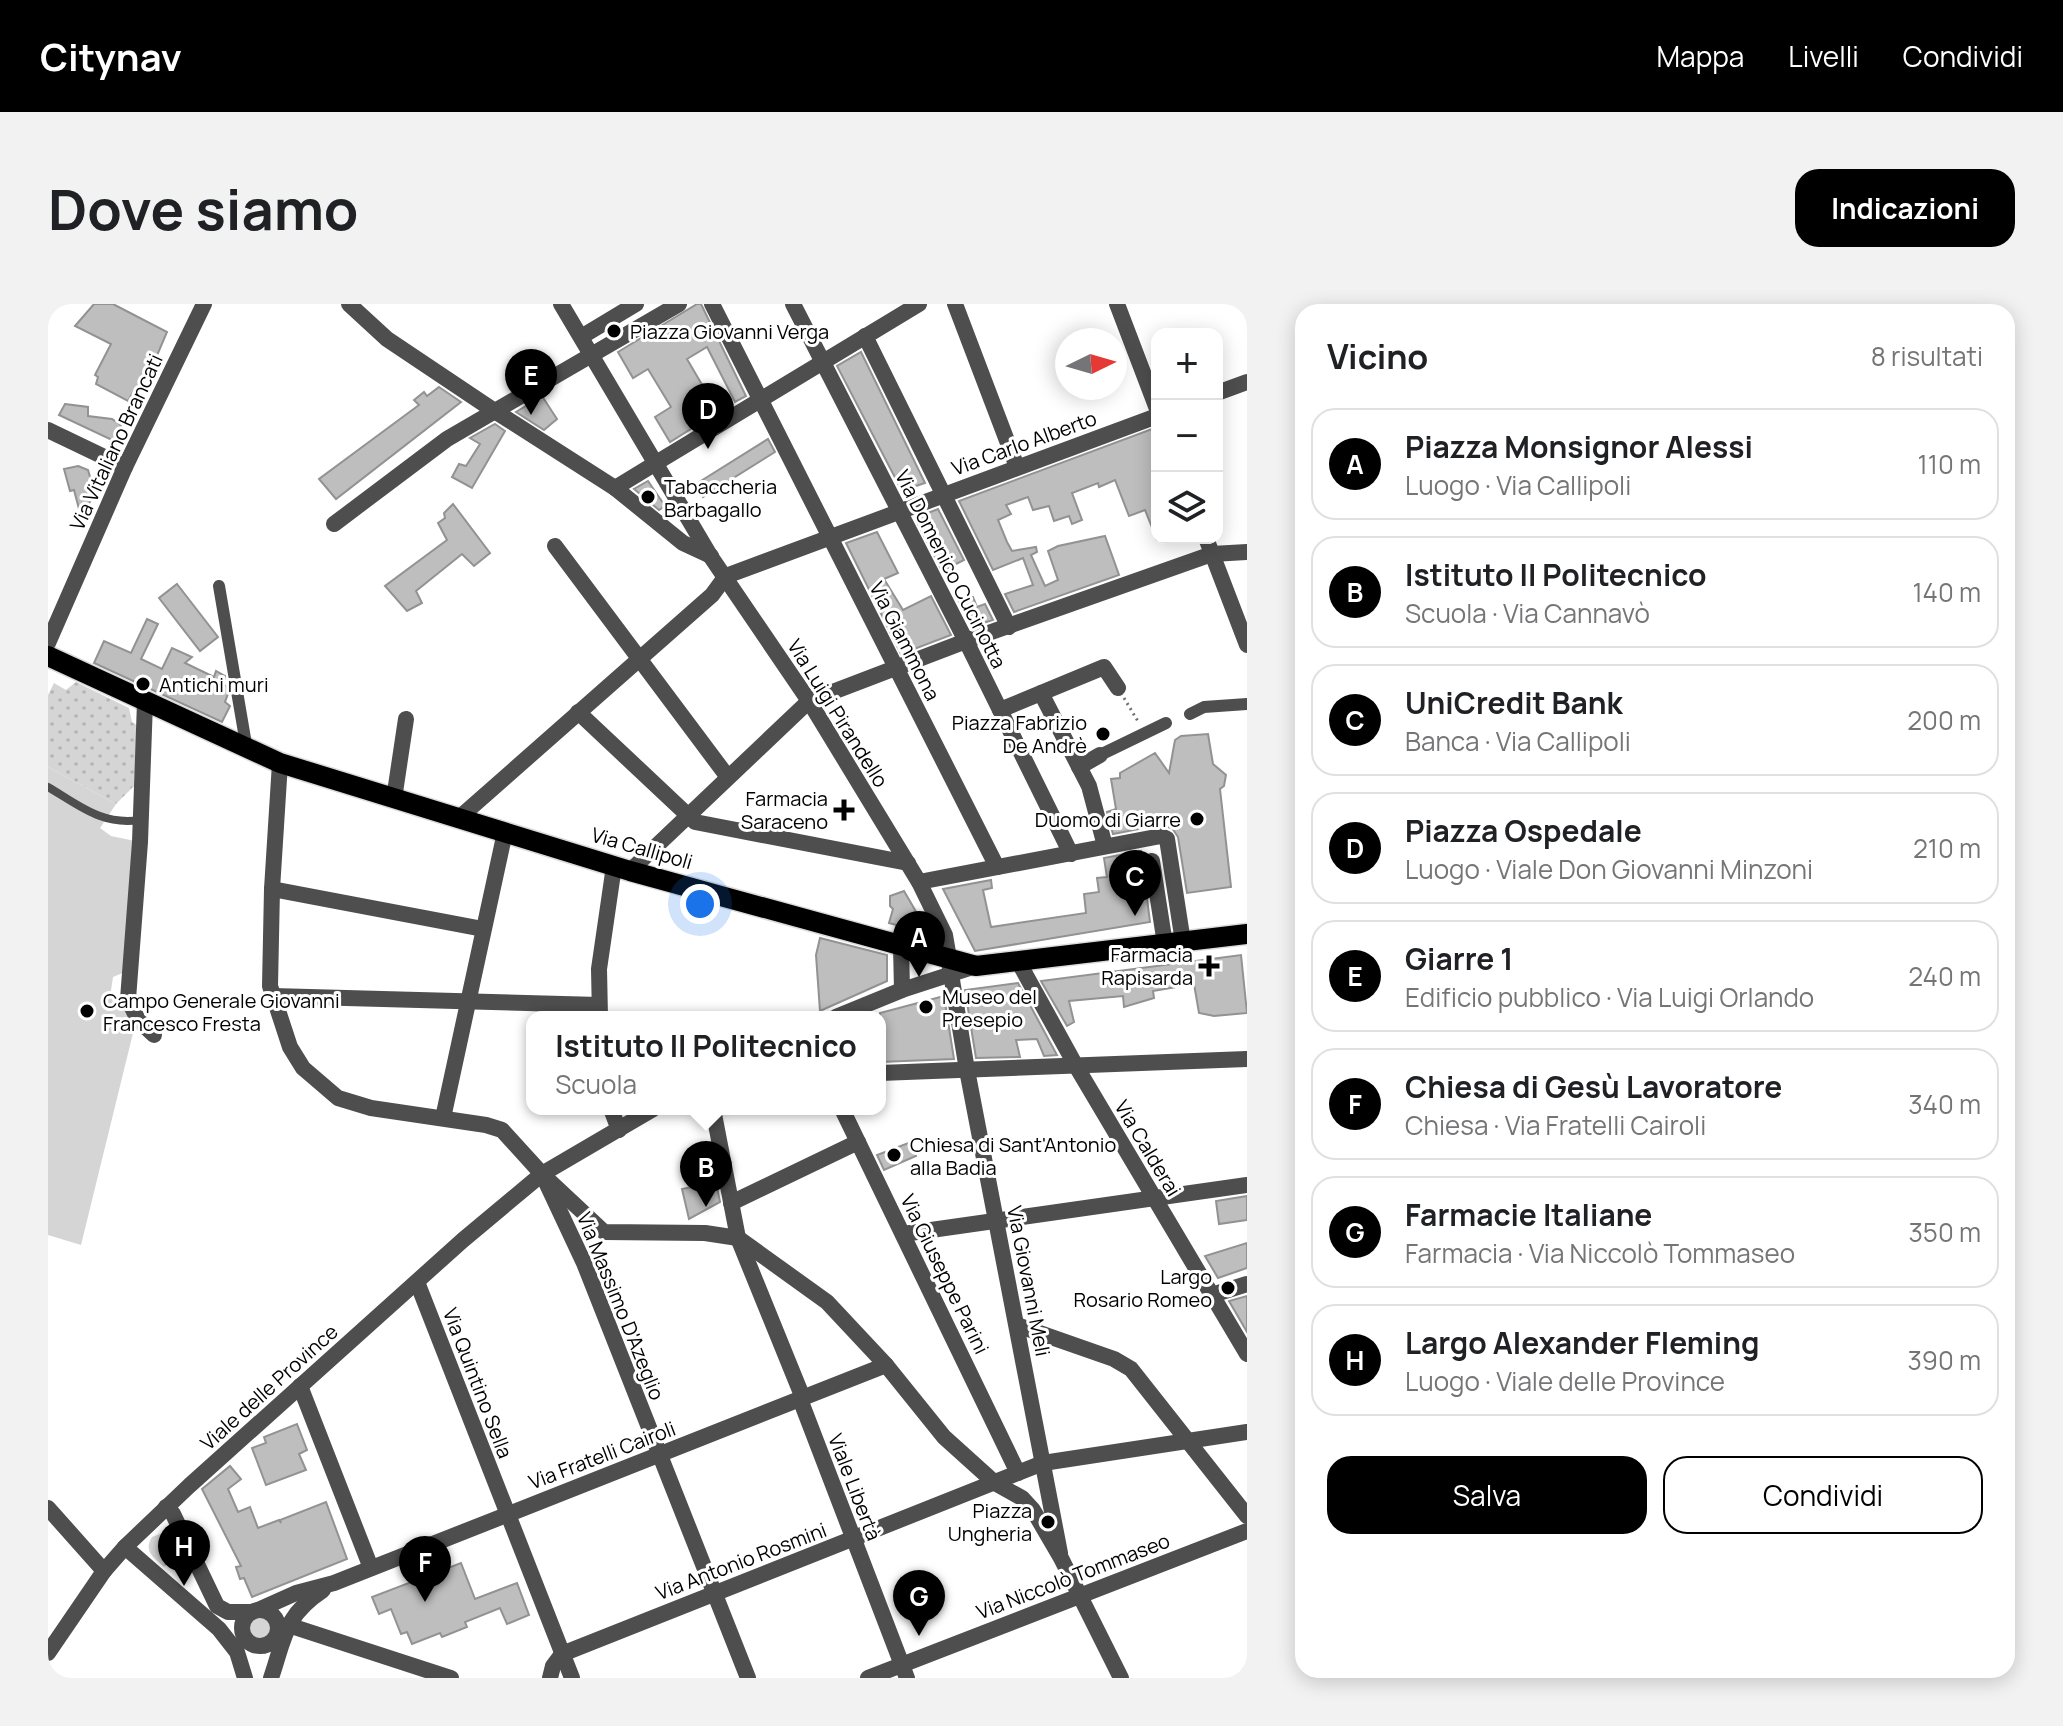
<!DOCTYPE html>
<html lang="it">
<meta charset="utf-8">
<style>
body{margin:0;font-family:Manrope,sans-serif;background:#f2f2f2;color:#202124}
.controls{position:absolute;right:24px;top:24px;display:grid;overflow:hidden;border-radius:16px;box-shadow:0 4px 20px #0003}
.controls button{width:72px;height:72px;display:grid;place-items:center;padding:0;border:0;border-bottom:2px solid #e0e0e0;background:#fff;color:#202124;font:40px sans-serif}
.compass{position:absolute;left:1007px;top:24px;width:72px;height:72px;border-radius:50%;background:#fff;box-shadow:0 4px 20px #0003;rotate:85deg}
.you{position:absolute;left:652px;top:600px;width:28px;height:28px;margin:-20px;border:6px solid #fff;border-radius:50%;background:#1a73e8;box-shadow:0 0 0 12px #1a73e833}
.badge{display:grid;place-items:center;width:52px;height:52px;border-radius:50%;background:#000;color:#fff;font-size:26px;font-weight:700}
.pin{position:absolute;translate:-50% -66px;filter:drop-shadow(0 2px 4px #0008)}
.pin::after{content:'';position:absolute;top:42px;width:28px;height:24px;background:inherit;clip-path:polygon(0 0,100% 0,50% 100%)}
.popup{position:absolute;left:478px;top:707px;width:360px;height:104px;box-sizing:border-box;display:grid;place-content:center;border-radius:16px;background:#fff;filter:drop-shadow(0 2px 6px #0005);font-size:26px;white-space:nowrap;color:#757577}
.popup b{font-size:30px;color:#202124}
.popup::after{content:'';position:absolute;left:50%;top:100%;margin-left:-16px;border:16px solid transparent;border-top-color:#fff}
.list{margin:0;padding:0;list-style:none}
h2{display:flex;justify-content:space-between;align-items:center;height:104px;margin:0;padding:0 32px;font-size:34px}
h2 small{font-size:26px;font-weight:400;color:#757577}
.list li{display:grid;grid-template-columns:52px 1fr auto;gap:24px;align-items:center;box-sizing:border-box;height:112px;margin:0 16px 16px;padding:0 16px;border:2px solid #e0e0e0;border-radius:24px}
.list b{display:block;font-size:30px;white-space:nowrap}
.list p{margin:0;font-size:26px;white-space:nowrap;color:#757577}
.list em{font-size:26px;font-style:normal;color:#757577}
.actions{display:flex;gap:16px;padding:24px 32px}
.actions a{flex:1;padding:18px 0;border:2px solid #000;border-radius:24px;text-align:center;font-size:28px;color:#000}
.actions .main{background:#000;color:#fff}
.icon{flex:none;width:44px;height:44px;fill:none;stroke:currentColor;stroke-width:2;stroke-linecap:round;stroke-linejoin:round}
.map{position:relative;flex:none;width:1199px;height:1374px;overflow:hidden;border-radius:24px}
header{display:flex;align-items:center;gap:48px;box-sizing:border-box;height:112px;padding:0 40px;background:#000;color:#fff}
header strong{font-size:38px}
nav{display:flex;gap:44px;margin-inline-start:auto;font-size:28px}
.intro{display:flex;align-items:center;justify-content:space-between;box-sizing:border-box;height:192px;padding:0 48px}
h1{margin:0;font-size:56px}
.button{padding:20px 36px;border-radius:24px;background:#000;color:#fff;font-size:28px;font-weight:700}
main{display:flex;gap:48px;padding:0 48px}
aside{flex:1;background:#fff;border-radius:24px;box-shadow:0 4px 20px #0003}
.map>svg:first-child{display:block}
.grass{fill:url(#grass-dots)}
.garden{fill:#d5d5d5}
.building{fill:#bebebe;stroke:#929292;stroke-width:2}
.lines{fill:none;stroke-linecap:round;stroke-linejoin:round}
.primary-casing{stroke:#dbdbdb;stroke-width:23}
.path{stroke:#707070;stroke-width:3;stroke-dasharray:2 4;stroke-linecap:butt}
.service{stroke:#4e4e4e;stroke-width:8}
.pedestrian{stroke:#4e4e4e;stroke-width:12}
.minor{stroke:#4e4e4e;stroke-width:16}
.tertiary{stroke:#4e4e4e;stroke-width:16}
.primary{stroke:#000;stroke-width:20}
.poi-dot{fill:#000;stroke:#fff;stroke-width:3}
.labels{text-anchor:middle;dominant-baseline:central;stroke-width:6;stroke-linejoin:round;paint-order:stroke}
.poi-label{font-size:20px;fill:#000;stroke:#fff;text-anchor:start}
.street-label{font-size:20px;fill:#000;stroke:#fff}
</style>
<header>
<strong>Citynav</strong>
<nav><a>Mappa</a><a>Livelli</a><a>Condividi</a></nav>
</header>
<div class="intro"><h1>Dove siamo</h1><a class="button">Indicazioni</a></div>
<main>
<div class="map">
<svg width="1199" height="1374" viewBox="0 0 1199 1374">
<defs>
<pattern id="grass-dots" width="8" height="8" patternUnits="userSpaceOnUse" patternTransform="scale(2)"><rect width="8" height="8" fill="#d5d5d5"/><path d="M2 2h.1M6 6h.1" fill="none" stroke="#b5b5b5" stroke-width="1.8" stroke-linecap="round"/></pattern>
</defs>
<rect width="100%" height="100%" fill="#fff"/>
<!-- grass -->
<polygon class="grass" points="28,378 81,404 84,418 90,422 86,482 68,500 0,463 0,391 6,379 18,386"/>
<!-- garden -->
<g class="garden">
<polygon points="0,463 68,500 52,524 63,532 87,537 77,668 65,673 62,693 75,696 86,725 33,941 0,931"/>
<path d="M114,1229L124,1234L131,1250L116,1263C106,1254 95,1247 104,1233Z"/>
<circle cx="211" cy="1324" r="13"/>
</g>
<!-- building -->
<g class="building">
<polygon points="46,0 65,0 119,28 105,61 103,60 86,92 84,90 80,97 48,80 50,73 47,71 63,40 27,22"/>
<polygon points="649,0 653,0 698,92 687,98 659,43 639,55 670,108 622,138 607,113 623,103 600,65 585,74 570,48"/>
<polygon points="813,48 877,179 854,187 789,62"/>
<polygon points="391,83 413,98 288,195 271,175 371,101 366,96 376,88 379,92"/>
<polygon points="494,92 509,115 496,126 468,108"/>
<polygon points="17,100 40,103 40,112 64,115 73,121 66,137 11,111"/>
<polygon points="447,120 457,127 424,184 404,173 411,160 418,162 432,140 422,134"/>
<polygon points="1104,125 1109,137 1109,236 1097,206 1081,212 1067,176 1051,183 1050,179 1024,189 1034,216 1024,220 1021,212 1006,217 1001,202 985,206 980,193 958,201 963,210 950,216 959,238 964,247 988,243 989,248 983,251 997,282 1010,276 1000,247 1010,242 1057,232 1071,271 966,308 957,290 985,281 975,254 945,266 911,197"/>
<polygon points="720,135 727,148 655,193 648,180"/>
<polygon points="30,162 40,166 43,176 54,172 40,202 31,205 26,186 22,187 16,165"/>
<polygon points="600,177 617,202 611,206 586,185"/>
<polygon points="405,200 442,249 426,262 414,250 368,287 374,299 359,307 337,282 399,236 390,219 397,214 396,209"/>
<polygon points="890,205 916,256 894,267 867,214"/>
<polygon points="829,228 850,269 836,275 855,306 883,292 903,331 853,350 798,239"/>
<polygon points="129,280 170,333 152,347 111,294"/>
<polygon points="925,293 929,303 937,300 945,316 923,323 911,298"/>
<polygon points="99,315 110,320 93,355 114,365 124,344 144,353 137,359 166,373 168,367 177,372 175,381 179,382 180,390 177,398 182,402 174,418 46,359 56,337 83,349"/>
<polygon points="1160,430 1165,460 1178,471 1176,482 1172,485 1183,583 1139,589 1130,533 1124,524 1111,521 1065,530 1059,508 1068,505 1063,475 1072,474 1072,469 1107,449 1121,469 1127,436 1133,432"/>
<polygon points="1093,547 1102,618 927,647 895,585 943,576 944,584 935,586 943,623 1038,609 1036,590 1051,588 1049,574 1059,573 1056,554"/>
<polygon points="856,587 881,630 841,619 845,605 842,602 842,592"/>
<polygon points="772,634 839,651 839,677 772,707 768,651"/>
<polygon points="1193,651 1199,709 1166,712 1151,709 1146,680 1105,687 1106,694 1076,703 1075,692 1021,697 1026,718 1019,722 993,677"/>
<polygon points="970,679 1009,751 996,752 989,735 968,736 972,753 928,754 917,686"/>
<polygon points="896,692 906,755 832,758 832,709"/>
<polygon points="863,838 868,852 836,866 829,851"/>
<polygon points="668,878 672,898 641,915 634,885"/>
<polygon points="1199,892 1199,916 1171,920 1168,897"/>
<polygon points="1199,939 1199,964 1170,974 1157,952"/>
<polygon points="1199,992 1199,1028 1181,997"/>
<polygon points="249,1120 259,1146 251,1150 258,1166 218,1181 204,1144 218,1139 216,1133"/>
<polygon points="182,1162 193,1175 180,1185 190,1208 202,1203 210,1224 231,1216 233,1219 232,1216 278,1198 299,1255 204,1293 196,1274 192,1275 188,1263 193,1262 154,1185"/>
<polygon points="413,1259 427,1295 469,1279 481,1311 459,1320 452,1304 417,1318 419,1323 394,1333 392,1329 364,1340 359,1328 353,1330 343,1305 331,1310 324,1293"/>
</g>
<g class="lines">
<!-- primary casing -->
<g class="primary-casing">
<polyline id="primary" points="0,352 232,459 582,567 928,662 1199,630"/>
</g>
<!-- path -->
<polyline class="path" points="1076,394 1091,419"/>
<!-- service -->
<path class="service" d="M0,483C31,501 54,522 92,516"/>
<!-- pedestrian -->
<g class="pedestrian">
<polyline points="171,282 199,446"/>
<polyline points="1142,410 1156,403 1199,400"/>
<polyline points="1052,451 1118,419"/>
</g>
<!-- minor -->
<g class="minor">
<polyline points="664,0 949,563"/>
<polyline points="745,0 918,337 1023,550"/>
<polyline points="907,0 969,163"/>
<polyline points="1069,0 1109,105"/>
<polyline points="817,32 961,323"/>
<polyline points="533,33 588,0"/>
<polyline points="1169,89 1199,78"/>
<polyline points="608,159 871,0"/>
<polyline points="286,220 399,135 631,0"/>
<polyline points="1158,234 1199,341"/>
<polyline points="507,242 679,472"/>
<polyline points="993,389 1041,482 1057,542"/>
<polyline points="97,398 92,538 80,695 90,716 106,731"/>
<polyline points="952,406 1056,363 1070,384"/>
<polyline points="530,408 647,518 860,559"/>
<polyline points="1031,463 1052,451"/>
<polyline points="346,495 358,415"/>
<polyline points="411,514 664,291 678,272 1109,112"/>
<polyline points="1104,557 1117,640"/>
<polyline points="582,567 761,397 918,337 1164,250 1199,248"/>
<polyline points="871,578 1113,532 1119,535 1135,638"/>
<polyline points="224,585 435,625"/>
<polyline points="970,657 1028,762 1199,1050"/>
<polyline points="901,658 919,766 1012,1249"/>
<polyline points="225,692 551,701"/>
<polyline points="552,713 551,665 566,562"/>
<polyline points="832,769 1199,755"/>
<polyline points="563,805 571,826"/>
<polyline points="665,805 690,934 755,1094"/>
<polyline points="794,805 970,1169"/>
<polyline points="395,814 457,528"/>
<polyline points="683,899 810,838"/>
<polyline points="855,930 1199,881"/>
<polyline points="369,978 524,1374"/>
<polyline points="1164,991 1199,980"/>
<polyline points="969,1021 1066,1055 1083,1065 1199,1212"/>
<polyline points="252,1082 323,1264"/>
<polyline points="240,1321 403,1374"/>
<polyline points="502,1374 505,1362 514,1350 995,1159 1199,1128"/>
</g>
<!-- tertiary -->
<g class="tertiary">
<polyline points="301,0 339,35 445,106 567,184 635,239 663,252"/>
<polyline points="513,0 663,253 761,397 871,578 897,631 901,654"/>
<polyline points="0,126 77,163"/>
<polyline points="567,184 608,159"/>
<polyline points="0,339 77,163 156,0"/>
<polyline points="232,459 224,585 222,682 242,743 255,764 290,794 323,804 438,821 454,826 494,870 556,928 657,929 690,934 779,998 838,1061 896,1133 947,1179 974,1194 985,1206 1013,1254 1073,1374"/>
<polyline points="853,642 854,686"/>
<polyline points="788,713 854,686 928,662"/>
<polyline points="498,878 536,959 700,1374"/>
<polyline points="752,1095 859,1374"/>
<polyline points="118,1203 125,1210 169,1302 180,1308 204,1308"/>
<polyline points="0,1204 56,1267"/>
<polyline points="77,1243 171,1325 189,1348 197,1374"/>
<circle cx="212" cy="1324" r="18"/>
<polyline points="210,1306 248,1289 286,1279 838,1061"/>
<polyline points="0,1349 56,1267 77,1243 141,1182 415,936 494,870 605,805"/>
<path d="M223,1374C237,1333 236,1312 275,1286"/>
<polyline points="820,1374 1199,1227"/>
</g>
<!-- primary -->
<use href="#primary" class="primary"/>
</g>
<!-- markers -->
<g class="poi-dot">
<circle cx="566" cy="27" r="8"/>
<circle cx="600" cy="193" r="8"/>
<circle cx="95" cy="380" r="8"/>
<circle cx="1055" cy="430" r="8"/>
<path d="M792 494h8v8h8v8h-8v8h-8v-8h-8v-8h8z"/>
<circle cx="1149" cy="515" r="8"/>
<path d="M1157 650h8v8h8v8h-8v8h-8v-8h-8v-8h8z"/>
<circle cx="878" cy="703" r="8"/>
<circle cx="39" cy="707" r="8"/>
<circle cx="846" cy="851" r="8"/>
<circle cx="1180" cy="984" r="8"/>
<circle cx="1000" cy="1218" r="8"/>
</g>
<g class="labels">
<!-- poi labels -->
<g class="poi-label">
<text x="582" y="27">Piazza Giovanni Verga</text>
<text x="616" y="182">Tabaccheria<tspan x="616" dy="23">Barbagallo</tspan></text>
<text x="111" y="380">Antichi muri</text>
<text x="1039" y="418" text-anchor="end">Piazza Fabrizio<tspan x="1039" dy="23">De Andrè</tspan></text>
<text x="780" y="494" text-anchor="end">Farmacia<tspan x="780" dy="23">Saraceno</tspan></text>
<text x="1133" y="515" text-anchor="end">Duomo di Giarre</text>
<text x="1145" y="650" text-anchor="end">Farmacia<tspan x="1145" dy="23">Rapisarda</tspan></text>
<text x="894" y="692">Museo del<tspan x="894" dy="23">Presepio</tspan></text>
<text x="55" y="696">Campo Generale Giovanni<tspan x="55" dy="23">Francesco Fresta</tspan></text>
<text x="862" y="840">Chiesa di Sant'Antonio<tspan x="862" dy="23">alla Badia</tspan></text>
<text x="1164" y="972" text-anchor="end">Largo<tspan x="1164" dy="23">Rosario Romeo</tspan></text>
<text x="984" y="1206" text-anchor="end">Piazza<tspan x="984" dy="23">Ungheria</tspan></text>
</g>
<!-- street labels -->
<g class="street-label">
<text transform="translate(68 138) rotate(-65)">Via Vitaliano Brancati</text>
<text transform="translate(976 139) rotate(-20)">Via Carlo Alberto</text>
<text transform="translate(903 265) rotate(63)">Via Domenico Cucinotta</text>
<text transform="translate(857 337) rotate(63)">Via Giammona</text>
<text transform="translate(790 409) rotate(58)">Via Luigi Pirandello</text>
<text transform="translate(594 544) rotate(16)">Via Callipoli</text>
<text transform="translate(1100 844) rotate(59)">Via Calderai</text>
<text transform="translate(897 970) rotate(64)">Via Giuseppe Parini</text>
<text transform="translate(981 977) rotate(79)">Via Giovanni Meli</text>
<text transform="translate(573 1002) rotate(68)">Via Massimo D'Azeglio</text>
<text transform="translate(430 1079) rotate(69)">Via Quintino Sella</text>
<text transform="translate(221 1083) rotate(-42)">Viale delle Province</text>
<text transform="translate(554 1151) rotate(-21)">Via Fratelli Cairoli</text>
<text transform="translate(807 1183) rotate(69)">Viale Libertà</text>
<text transform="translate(693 1257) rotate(-21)">Via Antonio Rosmini</text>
<text transform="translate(1025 1272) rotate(-21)">Via Niccolò Tommaseo</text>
</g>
</g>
</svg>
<div class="controls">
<button>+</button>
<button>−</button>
<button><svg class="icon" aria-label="layers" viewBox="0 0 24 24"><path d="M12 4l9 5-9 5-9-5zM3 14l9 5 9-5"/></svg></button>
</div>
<svg class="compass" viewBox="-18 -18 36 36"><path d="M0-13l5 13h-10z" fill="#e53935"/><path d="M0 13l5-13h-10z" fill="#757577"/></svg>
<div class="you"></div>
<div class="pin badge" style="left:871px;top:673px">A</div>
<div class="pin badge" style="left:658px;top:903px">B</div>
<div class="popup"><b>Istituto Il Politecnico</b>Scuola</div>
<div class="pin badge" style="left:1087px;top:612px">C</div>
<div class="pin badge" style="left:660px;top:145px">D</div>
<div class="pin badge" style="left:483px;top:111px">E</div>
<div class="pin badge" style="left:377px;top:1298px">F</div>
<div class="pin badge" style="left:871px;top:1332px">G</div>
<div class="pin badge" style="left:136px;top:1282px">H</div>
</div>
<aside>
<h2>Vicino<small>8 risultati</small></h2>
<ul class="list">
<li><span class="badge">A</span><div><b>Piazza Monsignor Alessi</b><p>Luogo · Via Callipoli</p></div><em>110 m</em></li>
<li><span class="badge">B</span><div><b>Istituto Il Politecnico</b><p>Scuola · Via Cannavò</p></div><em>140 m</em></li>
<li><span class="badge">C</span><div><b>UniCredit Bank</b><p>Banca · Via Callipoli</p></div><em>200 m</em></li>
<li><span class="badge">D</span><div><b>Piazza Ospedale</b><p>Luogo · Viale Don Giovanni Minzoni</p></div><em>210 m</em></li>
<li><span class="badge">E</span><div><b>Giarre 1</b><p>Edificio pubblico · Via Luigi Orlando</p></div><em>240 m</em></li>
<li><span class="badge">F</span><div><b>Chiesa di Gesù Lavoratore</b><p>Chiesa · Via Fratelli Cairoli</p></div><em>340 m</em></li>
<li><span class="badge">G</span><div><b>Farmacie Italiane</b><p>Farmacia · Via Niccolò Tommaseo</p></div><em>350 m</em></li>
<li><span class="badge">H</span><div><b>Largo Alexander Fleming</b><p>Luogo · Viale delle Province</p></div><em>390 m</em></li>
</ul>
<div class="actions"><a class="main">Salva</a><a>Condividi</a></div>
</aside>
</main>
